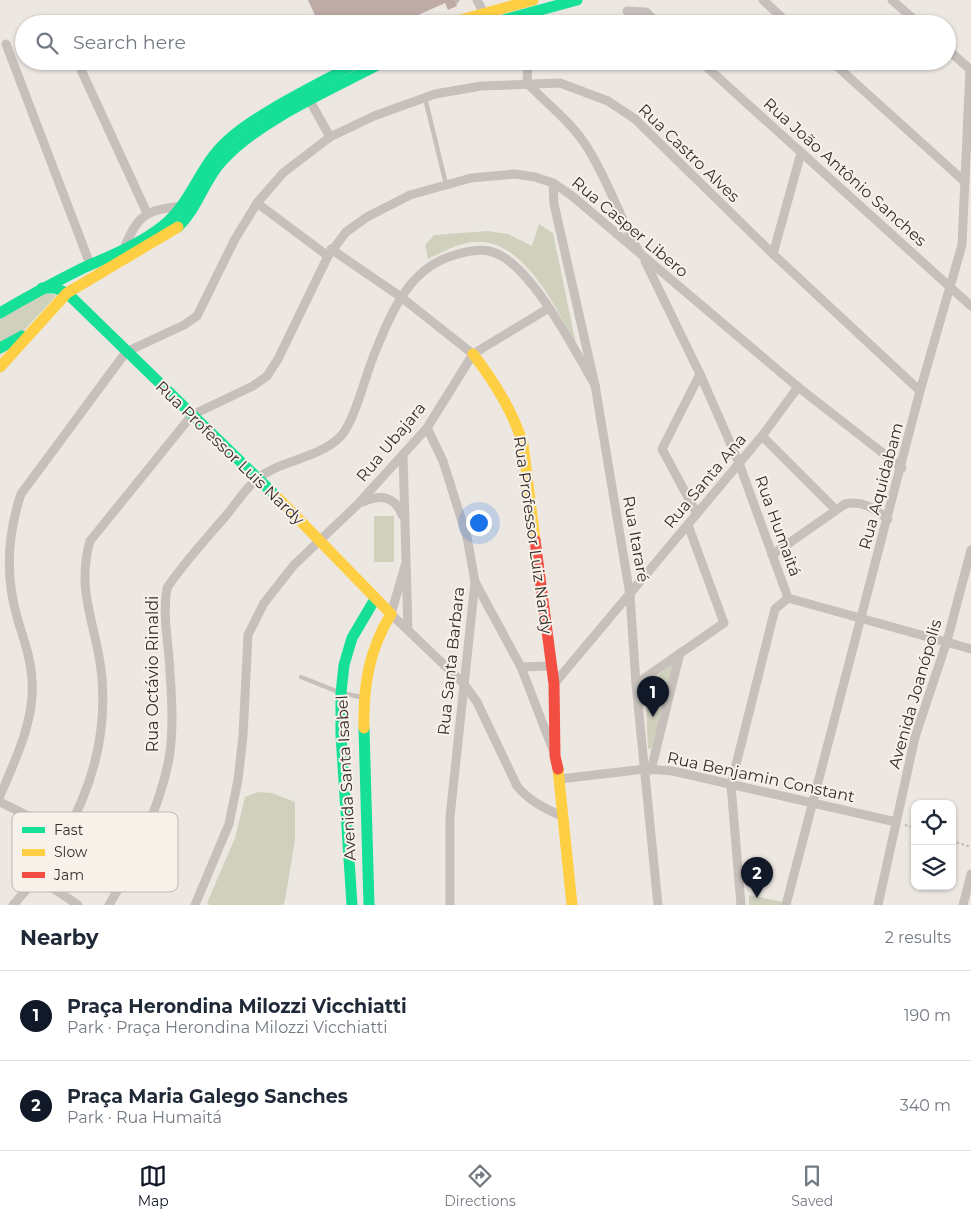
<!DOCTYPE html>
<meta charset="utf-8">
<style>
body{margin:0;font-family:Montserrat,sans-serif;background:#f6f6f7;color:#1f2937}
.controls{position:absolute;right:15px;bottom:15px;display:grid;overflow:hidden;border-radius:10px;box-shadow:0 1px 4px #0004}
.controls button{width:45px;height:45px;display:grid;place-items:center;padding:0;border:0;border-bottom:1px solid #e0e1e3;background:#fff;color:#1f2937;font:25px sans-serif}
.you{position:absolute;left:478px;top:522px;width:18px;height:18px;margin:-12px;border:4px solid #fff;border-radius:50%;background:#1a73e8;box-shadow:0 0 0 8px #1a73e833}
.badge{display:grid;place-items:center;width:32px;height:32px;border-radius:50%;background:#111827;color:#fff;font-size:16px;font-weight:700}
.pin{position:absolute;translate:-50% -41px;filter:drop-shadow(0 1px 2px #0008)}
.pin::after{content:'';position:absolute;top:26px;width:18px;height:15px;background:inherit;clip-path:polygon(0 0,100% 0,50% 100%)}
.list{margin:0;padding:0;list-style:none}
h2{display:flex;justify-content:space-between;align-items:center;height:65px;margin:0;padding:0 20px;font-size:21px}
h2 small{font-size:16px;font-weight:400;color:#747a83}
.list li{display:grid;grid-template-columns:32px 1fr auto;gap:15px;align-items:center;box-sizing:border-box;height:90px;padding:0 20px;border-top:1px solid #e0e1e3}
.list b{display:block;font-size:19px;white-space:nowrap}
.list p{margin:0;font-size:16px;white-space:nowrap;color:#747a83}
.list em{font-size:16px;font-style:normal;color:#747a83}
.icon{flex:none;width:28px;height:28px;fill:none;stroke:currentColor;stroke-width:2;stroke-linecap:round;stroke-linejoin:round}
.map{position:relative;flex:none;width:971px;height:905px;overflow:hidden}
.search{position:absolute;background:#fff;box-shadow:0 1px 4px #0004;left:15px;right:15px;top:15px;height:55px;display:flex;align-items:center;gap:12px;box-sizing:border-box;padding:0 18px;border-radius:28px;color:#747a83;font-size:19px}
.sheet{height:245px;background:#fff}
nav{display:flex;justify-content:space-around;align-items:center;box-sizing:border-box;height:70px;border-top:1px solid #e0e1e3;background:#fff;font-size:14px;color:#747a83}
nav a{display:grid;justify-items:center;gap:2px}
nav .on{color:#111827}
.map>svg:first-child{display:block}
.green{fill:#cfd1bd}
.shadow{fill:#0003}
.building{fill:#bfaba5}
.lines{fill:none;stroke-linecap:round;stroke-linejoin:round}
.path{stroke:#beb8b4;stroke-width:2;stroke-dasharray:2.5 2.5;stroke-linecap:butt}
.lane{stroke:#c6bfbb;stroke-width:4.5}
.street{stroke:#c6bfbb;stroke-width:9}
.fast{stroke:#16e098;stroke-width:11}
.slow{stroke:#ffcf43;stroke-width:11}
.jam{stroke:#f24e42;stroke-width:11}
.labels{text-anchor:middle;dominant-baseline:central;stroke-width:4;stroke-linejoin:round;paint-order:stroke}
.street-label{font-size:16px;fill:#362d29;stroke:#f8f1ea}
.key{fill:#f8f1ea;stroke:#beb6b0;stroke-width:1}
.key-label{font-size:14px;fill:#362d29}
</style>
<div class="map">
<svg width="971" height="905" viewBox="0 0 971 905">
<rect width="100%" height="100%" fill="#ede7e2"/>
<!-- green -->
<g class="green">
<path d="M539,224L553,233L576,344C557,310 527,246 483,242C463,240 445,251 428,259L425,245L434,235L488,231L508,234L532,246Z"/>
<polygon points="43,293 57,295 0,356 0,319"/>
<rect x="374" y="516" width="20" height="46"/>
<polygon points="673,663 652,748 648,749 645,686"/>
<polygon points="258,792 272,793 295,802 295,840 285,900 283,905 210,905 207,903 235,838 245,797"/>
<polygon points="749,895 783,902 782,905 749,905"/>
</g>
<!-- shadow -->
<polygon class="shadow" points="309,0 460,0 456,5 445,2"/>
<!-- building -->
<polygon class="building" points="308,0 454,0 457,6 448,10 445,3 398,24 319,24"/>
<g class="lines">
<!-- path -->
<g class="path">
<polyline points="905,825 915,828"/>
<polyline points="952,841 971,847"/>
</g>
<!-- lane -->
<g class="lane">
<polyline points="425,98 446,184"/>
<polyline points="301,677 341,693 361,697"/>
</g>
<!-- street -->
<g class="street">
<polyline points="477,0 484,13"/>
<polyline points="763,0 789,24"/>
<polyline points="892,0 919,24"/>
<polyline points="627,11 646,12 658,24"/>
<polyline points="6,44 90,264"/>
<polyline points="947,49 971,70"/>
<polyline points="77,61 147,213"/>
<path d="M528,61L527,83C546,103 570,121 585,144C606,175 619,216 638,250"/>
<polyline points="700,61 971,306"/>
<polyline points="831,61 965,182"/>
<polyline points="310,101 330,137"/>
<polyline points="553,183 554,204 595,385 630,595 636,684 658,905"/>
<polyline points="257,203 328,256"/>
<path d="M124,249C138,213 147,210 184,206"/>
<polyline points="331,249 401,297 473,354"/>
<polyline points="773,254 801,153"/>
<polyline points="645,261 700,374 739,463 788,598"/>
<polyline points="427,428 443,461 467,537 475,582 450,817 450,905"/>
<polyline points="762,436 835,509"/>
<polyline points="403,454 408,630"/>
<path d="M363,502C380,494 395,496 402,515"/>
<polyline points="697,514 662,449 700,374"/>
<path d="M772,555L845,504C863,500 874,509 888,519"/>
<path d="M405,566L391,614L464,684L477,702L517,786C530,802 545,808 563,817"/>
<polyline points="475,582 521,667 553,750"/>
<polyline points="788,598 971,649"/>
<polyline points="521,667 550,666"/>
<polyline points="554,684 762,436 798,387"/>
<polyline points="636,684 724,623 688,525"/>
<polyline points="651,770 680,653"/>
<polyline points="560,779 645,769 673,771 896,822"/>
<path d="M0,796C15,760 35,721 32,680C31,658 23,638 17,617C5,575 7,536 21,494L126,352L184,325L197,316L235,239L257,203L283,173L330,137L374,116L435,94L481,86L560,83L608,101L635,119L773,254L920,391"/>
<polyline points="0,802 67,835"/>
<polyline points="38,878 78,905"/>
<path d="M13,905C70,843 109,766 102,679C98,627 75,594 90,541L192,415L253,386L267,376L278,359L328,256L346,232L367,217L410,195L471,178L515,174L535,177L553,183L571,195L798,387L902,468"/>
<path d="M109,905C133,865 158,810 168,764C174,735 172,701 170,672C169,644 162,616 167,588C185,561 208,537 229,512C237,502 246,488 256,480C279,460 318,459 340,437C355,422 366,372 376,350C392,311 410,267 455,255C465,252 478,249 489,251C529,259 575,351 595,385"/>
<polyline points="195,905 229,824 238,780 243,736 248,635 264,603 294,565 357,505 427,428 473,354 549,308"/>
<polyline points="741,905 731,785 775,609 788,598"/>
<polyline points="786,905 920,391 962,245 970,69"/>
<polyline points="878,905 915,737 947,641 971,550"/>
<polyline points="963,905 971,874"/>
</g>
<!-- fast -->
<g class="fast">
<polyline points="489,24 577,0"/>
<path d="M178,227C198,208 204,180 222,161C260,119 335,88 385,61"/>
<polyline points="42,288 55,288 67,293 277,497"/>
<path d="M0,313C27,297 55,282 83,268C110,256 141,244 164,225C192,202 200,165 227,141C260,111 320,84 360,61"/>
<polyline points="0,348 22,336"/>
<polyline points="364,728 369,905"/>
<polyline points="352,905 341,735 341,693 344,665 352,638 375,599"/>
</g>
<!-- slow -->
<g class="slow">
<polyline points="446,24 533,0"/>
<path d="M473,354C495,383 512,410 523,444L535,540"/>
<polyline points="0,367 67,293 178,227"/>
<path d="M277,497L391,614C369,650 363,686 364,728"/>
<polyline points="558,769 572,905"/>
</g>
<!-- jam -->
<polyline class="jam" points="535,540 554,684 555,756 558,769"/>
</g>
<g class="labels">
<!-- street labels -->
<g class="street-label">
<text transform="translate(689 153) rotate(44)">Rua Castro Alves</text>
<text transform="translate(845 172) rotate(42)">Rua João Antônio Sanches</text>
<text transform="translate(630 227) rotate(40)">Rua Casper Libero</text>
<text transform="translate(391 442) rotate(-50)">Rua Ubajara</text>
<text transform="translate(230 453) rotate(44)">Rua Professor Luis Nardy</text>
<text transform="translate(705 481) rotate(-50)">Rua Santa Ana</text>
<text transform="translate(881 486) rotate(-75)">Rua Aquidabam</text>
<text transform="translate(778 526) rotate(70)">Rua Humaitá</text>
<text transform="translate(533 535) rotate(82)">Rua Professor Luiz Nardy</text>
<text transform="translate(636 539) rotate(80)">Rua Itararé</text>
<text transform="translate(451 661) rotate(-84)">Rua Santa Barbara</text>
<text transform="translate(152 674) rotate(-90)">Rua Octávio Rinaldi</text>
<text transform="translate(915 694) rotate(-74)">Avenida Joanópolis</text>
<text transform="translate(761 777) rotate(12)">Rua Benjamin Constant</text>
<text transform="translate(346 778) rotate(-93)">Avenida Santa Isabel</text>
</g>
</g>
<!-- legend -->
<rect x="12" y="812" width="166" height="80" rx="8" class="key"/>
<rect x="22" y="827" width="23" height="6" fill="#16e098"/>
<rect x="22" y="849" width="23" height="7" fill="#ffcf43"/>
<rect x="22" y="872" width="23" height="6" fill="#f24e42"/>
<g class="key-label">
<text x="54" y="835">Fast</text>
<text x="54" y="857">Slow</text>
<text x="54" y="880">Jam</text>
</g>
</svg>
<div class="controls">
<button><svg class="icon" aria-label="locate" viewBox="0 0 24 24"><circle cx="12" cy="12" r="6"/><path d="M12 2v4M12 18v4M2 12h4M18 12h4"/></svg></button>
<button><svg class="icon" aria-label="layers" viewBox="0 0 24 24"><path d="M12 4l9 5-9 5-9-5zM3 14l9 5 9-5"/></svg></button>
</div>
<div class="you"></div>
<div class="pin badge" style="left:653px;top:717px">1</div>
<div class="pin badge" style="left:757px;top:898px">2</div>
<div class="search"><svg class="icon" aria-label="search" viewBox="0 0 24 24"><circle cx="10" cy="10" r="6"/><path d="M15 15l6 6"/></svg>Search here</div>
</div>
<section class="sheet">
<h2>Nearby<small>2 results</small></h2>
<ul class="list">
<li><span class="badge">1</span><div><b>Praça Herondina Milozzi Vicchiatti</b><p>Park · Praça Herondina Milozzi Vicchiatti</p></div><em>190 m</em></li>
<li><span class="badge">2</span><div><b>Praça Maria Galego Sanches</b><p>Park · Rua Humaitá</p></div><em>340 m</em></li>
</ul>
</section>
<nav>
<a class="on"><svg class="icon" aria-label="map" viewBox="0 0 24 24"><path d="M3 6l6-2 6 2 6-2v14l-6 2-6-2-6 2zM9 4v14M15 6v14"/></svg>Map</a>
<a><svg class="icon" aria-label="directions" viewBox="0 0 24 24"><path d="M12 3l9 9-9 9-9-9zM9 14v-3h6M13 9l2 2-2 2"/></svg>Directions</a>
<a><svg class="icon" aria-label="saved" viewBox="0 0 24 24"><path d="M7 4h10v16l-5-4-5 4z"/></svg>Saved</a>
</nav>
